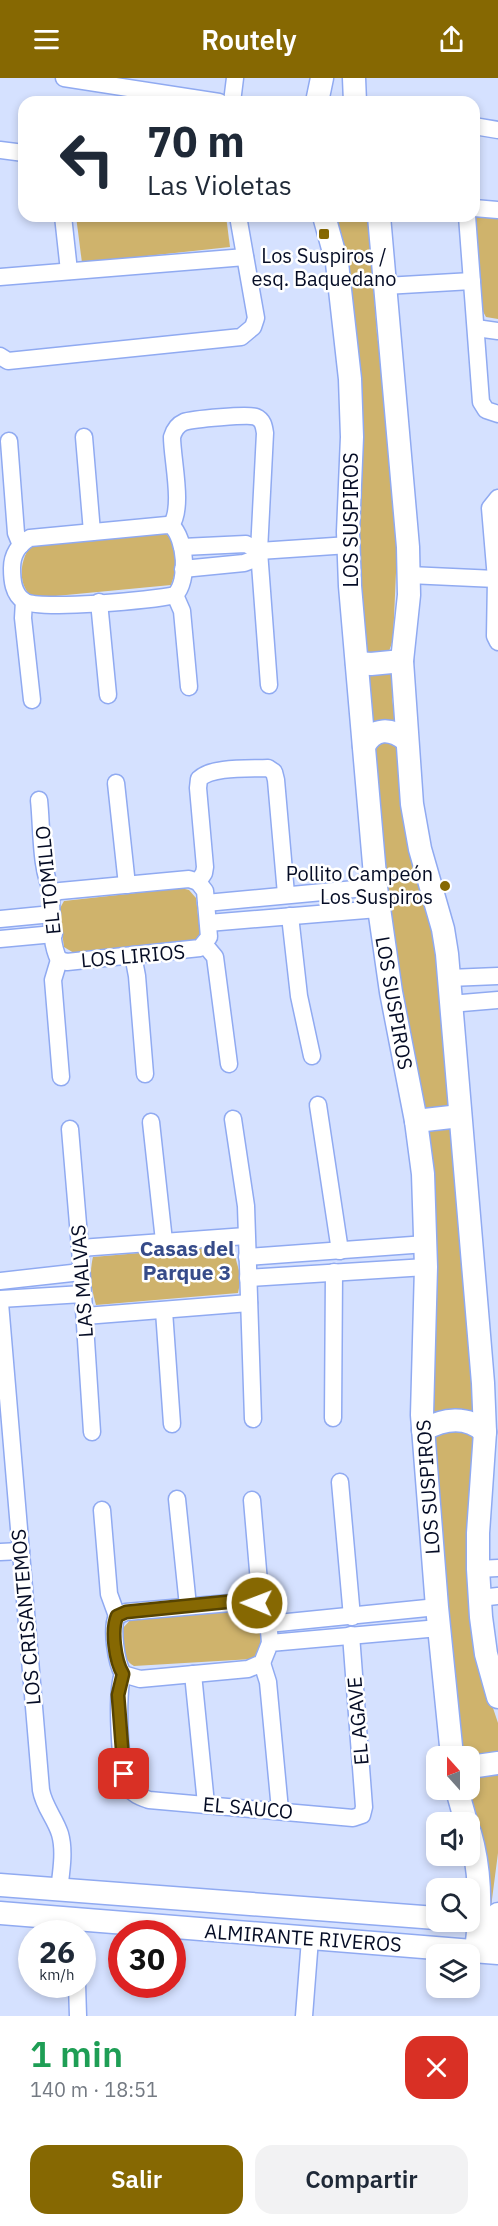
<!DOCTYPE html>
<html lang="es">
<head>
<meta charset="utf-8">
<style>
	:root { --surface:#fff; --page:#f2f2f3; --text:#1f2937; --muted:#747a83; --accent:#866802 }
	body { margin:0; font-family:"IBM Plex Sans",sans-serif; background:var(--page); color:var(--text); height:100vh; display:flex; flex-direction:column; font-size:22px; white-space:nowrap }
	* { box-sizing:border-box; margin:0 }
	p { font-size:20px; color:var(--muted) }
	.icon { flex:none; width:33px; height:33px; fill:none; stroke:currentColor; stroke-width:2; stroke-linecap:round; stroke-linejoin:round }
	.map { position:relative; height:1938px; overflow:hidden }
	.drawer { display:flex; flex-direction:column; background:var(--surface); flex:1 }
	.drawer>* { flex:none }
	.guide { position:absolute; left:18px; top:18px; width:462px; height:126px; border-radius:18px; box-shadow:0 3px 9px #0003; background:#fff; color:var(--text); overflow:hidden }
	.needle { width:39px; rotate:339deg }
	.controls { position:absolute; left:426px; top:1668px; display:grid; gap:12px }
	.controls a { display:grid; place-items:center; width:54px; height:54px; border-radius:12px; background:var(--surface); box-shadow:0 3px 9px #0003; font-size:30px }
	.speed { position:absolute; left:18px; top:1842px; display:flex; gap:12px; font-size:30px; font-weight:700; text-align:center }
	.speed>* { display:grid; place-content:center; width:78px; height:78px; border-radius:50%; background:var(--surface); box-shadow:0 3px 9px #0003; line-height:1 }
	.speed small { font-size:15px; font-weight:400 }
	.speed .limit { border:9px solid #d22; background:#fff; color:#111 }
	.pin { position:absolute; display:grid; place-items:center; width:51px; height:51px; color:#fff; margin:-26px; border-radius:12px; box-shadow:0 3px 9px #0006 }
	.me { position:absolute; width:66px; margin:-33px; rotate:271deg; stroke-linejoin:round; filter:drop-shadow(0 0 4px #0008) }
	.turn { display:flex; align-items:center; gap:21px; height:126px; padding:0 30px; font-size:27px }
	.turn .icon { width:78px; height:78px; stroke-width:2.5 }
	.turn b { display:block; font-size:42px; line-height:51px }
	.round { display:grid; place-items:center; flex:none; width:63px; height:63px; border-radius:18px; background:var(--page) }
	.summary { display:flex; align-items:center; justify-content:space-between; height:102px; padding:0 30px }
	h1 { font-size:36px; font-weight:600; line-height:45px; color:#1e9e55 }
	.button { display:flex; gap:12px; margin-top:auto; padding:12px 30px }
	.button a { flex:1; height:69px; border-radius:18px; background:var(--accent); color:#fff; font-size:24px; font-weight:600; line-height:69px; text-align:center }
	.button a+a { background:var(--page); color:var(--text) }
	header { display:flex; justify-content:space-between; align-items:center; height:78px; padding:0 30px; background:var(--accent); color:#fff; font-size:27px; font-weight:600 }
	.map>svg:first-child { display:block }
</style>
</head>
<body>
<header><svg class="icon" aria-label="menu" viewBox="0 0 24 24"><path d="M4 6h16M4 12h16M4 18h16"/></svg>Routely<svg class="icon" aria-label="share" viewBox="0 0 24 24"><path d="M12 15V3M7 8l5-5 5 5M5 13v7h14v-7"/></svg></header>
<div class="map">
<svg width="498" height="1938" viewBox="0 0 498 1938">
	<rect width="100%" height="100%" fill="#d5e1ff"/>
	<g fill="#cfb36c">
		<polygon points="481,136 498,138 498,241 486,239 480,228 474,141"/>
		<polygon points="76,138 226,138 230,169 82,185"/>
		<polygon points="331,138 368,138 377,256 390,358 397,472 393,562 388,576 365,576"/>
		<path d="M164,454L174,463L176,492L171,507L45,519L31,518C17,506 20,479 32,467Z"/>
		<polygon points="371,590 393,590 392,620 396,649 373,648 366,604"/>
		<polygon points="378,656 396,660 438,870 449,1028 428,1033 422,1028 389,842 373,674"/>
		<polygon points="181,810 189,812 196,820 200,855 196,862 189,866 74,875 64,869 59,832 64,823"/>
		<polygon points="451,1044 476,1334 432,1339 425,1047"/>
		<path d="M232,1167L241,1200L238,1215L96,1227C91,1210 89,1196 93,1179Z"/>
		<polygon points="445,1350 475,1357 484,1603 498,1645 498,1678 462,1678 433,1364 437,1353"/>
		<path d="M247,1531C264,1538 265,1570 252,1581L134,1588C121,1581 124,1563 123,1550L132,1540Z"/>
		<polygon points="498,1692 498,1775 491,1829 486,1828 465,1712 470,1712 470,1695"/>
	</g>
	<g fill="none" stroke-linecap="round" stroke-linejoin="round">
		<g stroke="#90aaf1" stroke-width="19">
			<g id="street">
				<polyline points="64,0 219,24"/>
				<polyline points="232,24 235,0"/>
				<polyline points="474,48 498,52"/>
				<polyline points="0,72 24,75"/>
				<polyline points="474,130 498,132"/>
				<polyline points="63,138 69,193"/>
				<polyline points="467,138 481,324 486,332 498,336"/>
				<polyline points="0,199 245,179"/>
				<polyline points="385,208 472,203"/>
				<polyline points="476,250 498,253"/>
				<polyline points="0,278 8,283 241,259 253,249 256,240 238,138"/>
				<polyline points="84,359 92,454"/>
				<polyline points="9,363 16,455 21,467"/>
				<polyline points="498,420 490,430 496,501 495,558 498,564"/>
				<path d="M167,447H171C186,461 189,503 175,517C154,522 38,533 24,523C13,516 12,502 12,490C12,477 19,466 30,460Z"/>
				<path d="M171,447C184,430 172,381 172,359C174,352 177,347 184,344C192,341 249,336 256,339C263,342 264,348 265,355L259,473L269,607"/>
				<polyline points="182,469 246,466 259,473 349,467"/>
				<polyline points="183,491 244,485 252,482 259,473"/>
				<polyline points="409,497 496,501"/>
				<polyline points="175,517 182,533 189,609"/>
				<polyline points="24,523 23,540 32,622"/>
				<polyline points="99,524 108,617"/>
				<polyline points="116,705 127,807"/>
				<path d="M39,722C42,749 40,793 53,815L51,821C52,839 50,865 59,882"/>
				<path d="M198,804L204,795L205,789L198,710L199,701C212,688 250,691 268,690L274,694L276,702L286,816"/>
				<polyline points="53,815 60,813 189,801 198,804"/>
				<polyline points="206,825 376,809"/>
				<polyline points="290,838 299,918 312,978"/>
				<polyline points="0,841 52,836"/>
				<polyline points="208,845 378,831"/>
				<polyline points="0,861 54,856"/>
				<polyline points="205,867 215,879 229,986"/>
				<polyline points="133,877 137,898 145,996"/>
				<polyline points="59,882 67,884 200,870 209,859 205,813 198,804"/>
				<polyline points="59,882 53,902 61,999"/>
				<polyline points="449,900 498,898"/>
				<polyline points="450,926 498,922"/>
				<polyline points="318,1027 340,1173"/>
				<polyline points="233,1041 246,1128 253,1341"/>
				<polyline points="151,1044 164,1163"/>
				<polyline points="70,1051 80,1170 92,1354"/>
				<polyline points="80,1170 246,1158"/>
				<polyline points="247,1179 426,1166"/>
				<polyline points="248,1200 426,1189"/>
				<polyline points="0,1203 81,1194"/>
				<polyline points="0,1221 83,1216"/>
				<path d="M0,1225L41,1712C44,1729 55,1740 60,1756C65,1773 61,1795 59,1812"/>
				<polyline points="164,1233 172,1346"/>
				<polyline points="85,1238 249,1225"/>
				<polyline points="333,1340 334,1194"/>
				<polyline points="340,1404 352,1539"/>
				<polyline points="177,1421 188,1528"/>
				<polyline points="252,1422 259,1504 257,1525"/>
				<polyline points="102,1432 109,1516 117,1538"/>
				<polyline points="0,1474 21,1473"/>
				<polyline points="478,1491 498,1490"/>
				<polyline points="480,1520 498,1518"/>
				<path d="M117,1538C111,1550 116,1584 123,1596C116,1613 119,1695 129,1710C134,1717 141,1719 149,1722L353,1740L362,1737L364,1729L351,1557"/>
				<path d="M117,1538L126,1534L253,1523C268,1531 269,1550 270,1565"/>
				<polyline points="268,1546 437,1529"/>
				<polyline points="262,1585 268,1604 280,1732"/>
				<polyline points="123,1596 140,1601 248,1591 262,1585 270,1565 439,1550"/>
				<polyline points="193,1596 206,1726"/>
				<polyline points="77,1906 78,1938"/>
				<polyline points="304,1938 310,1861"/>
			</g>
		</g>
		<g stroke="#90aaf1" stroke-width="25">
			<g id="secondary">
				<polyline points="354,0 355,24"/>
				<polyline points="317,24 322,0"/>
				<polyline points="324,138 337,185 350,301 352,359 348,454 350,508 376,809 391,914 416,1043 423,1096 426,1189 422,1337 437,1529 452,1678"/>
				<polyline points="379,138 408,469 409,517 402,583 412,726 420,771 443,851 447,876 483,1305 485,1354 478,1455 478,1491 481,1539 486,1576 498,1619"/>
				<polyline points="357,585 371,586 402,583"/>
				<path d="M364,668C374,649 391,650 406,662"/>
				<polyline points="416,1043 460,1038"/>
				<path d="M423,1352C443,1341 467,1337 485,1354"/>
				<polyline points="470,1689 498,1685"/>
				<polyline points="457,1712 466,1744"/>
				<path d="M470,1755C481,1793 481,1834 476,1873"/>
				<polyline points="0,1807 436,1840"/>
				<polyline points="0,1835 498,1875"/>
				<polyline points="493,1874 498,1836"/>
			</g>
		</g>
		<use href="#street" stroke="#fff" stroke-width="16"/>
		<use href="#secondary" stroke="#fff" stroke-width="22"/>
	</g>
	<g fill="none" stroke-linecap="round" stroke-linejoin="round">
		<g stroke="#574401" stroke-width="15">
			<path id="route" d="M124,1696L118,1617L123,1596C115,1583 111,1552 117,1538L126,1534L246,1522L257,1525"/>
		</g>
		<use href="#route" stroke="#866802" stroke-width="10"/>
	</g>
	<g fill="#866802" stroke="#fff" stroke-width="2">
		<rect x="318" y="150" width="12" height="12" rx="3"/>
		<circle cx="445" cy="808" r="6"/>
	</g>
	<g text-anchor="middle" stroke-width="5" stroke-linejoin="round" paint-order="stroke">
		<g font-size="20" fill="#050c25" stroke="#fff">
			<text x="324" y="185">Los Suspiros /<tspan x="324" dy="23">esq. Baquedano</tspan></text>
			<text x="433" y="803" text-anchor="end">Pollito Campeón<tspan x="433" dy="23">Los Suspiros</tspan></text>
		</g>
		<g font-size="20" fill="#050c25" stroke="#fff">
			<text transform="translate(351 442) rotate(-90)" y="7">LOS SUSPIROS</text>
			<text transform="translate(48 802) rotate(-96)" y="7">EL TOMILLO</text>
			<text transform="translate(133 878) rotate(-5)" y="7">LOS LIRIOS</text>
			<text transform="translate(394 925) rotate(80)" y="7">LOS SUSPIROS</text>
			<text transform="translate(82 1203) rotate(-94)" y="7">LAS MALVAS</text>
			<text transform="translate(428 1409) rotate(-94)" y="7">LOS SUSPIROS</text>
			<text transform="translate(26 1539) rotate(-95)" y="7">LOS CRISANTEMOS</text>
			<text transform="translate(358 1643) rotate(-95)" y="7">EL AGAVE</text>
			<text transform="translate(248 1730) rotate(5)" y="7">EL SAUCO</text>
			<text transform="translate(303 1860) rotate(4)" y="7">ALMIRANTE RIVEROS</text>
		</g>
		<g font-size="21" font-weight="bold" fill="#364b89" stroke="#fff">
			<text x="187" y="1178">Casas del<tspan x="187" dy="24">Parque 3</tspan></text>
		</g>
	</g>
</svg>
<div class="controls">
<a><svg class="needle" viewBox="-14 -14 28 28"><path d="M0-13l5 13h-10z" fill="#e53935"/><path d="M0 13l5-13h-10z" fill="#747a83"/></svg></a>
<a><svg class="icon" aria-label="sound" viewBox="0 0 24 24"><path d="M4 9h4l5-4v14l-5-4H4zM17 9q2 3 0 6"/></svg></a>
<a><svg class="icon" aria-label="search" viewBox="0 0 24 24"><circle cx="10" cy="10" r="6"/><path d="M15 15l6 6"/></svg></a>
<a><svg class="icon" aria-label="layers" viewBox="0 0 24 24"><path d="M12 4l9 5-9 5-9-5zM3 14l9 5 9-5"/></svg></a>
</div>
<div class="speed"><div>26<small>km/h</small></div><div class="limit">30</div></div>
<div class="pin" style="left:124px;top:1696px;background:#d93025"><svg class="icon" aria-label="arrive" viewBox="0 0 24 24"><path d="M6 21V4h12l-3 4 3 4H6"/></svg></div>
<svg class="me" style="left:257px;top:1525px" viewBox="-20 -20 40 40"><circle r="17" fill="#866802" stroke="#fff" stroke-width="3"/><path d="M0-11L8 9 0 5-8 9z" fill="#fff"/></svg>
<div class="guide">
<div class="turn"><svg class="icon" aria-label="left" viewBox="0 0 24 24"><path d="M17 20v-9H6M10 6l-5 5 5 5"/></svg><div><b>70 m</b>Las Violetas</div></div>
</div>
</div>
<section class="drawer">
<div class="summary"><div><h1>1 min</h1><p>140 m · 18:51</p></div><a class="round" style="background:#d93025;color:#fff"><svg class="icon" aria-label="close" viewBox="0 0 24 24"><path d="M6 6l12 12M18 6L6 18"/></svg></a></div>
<div class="button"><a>Salir</a><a>Compartir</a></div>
</section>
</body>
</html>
